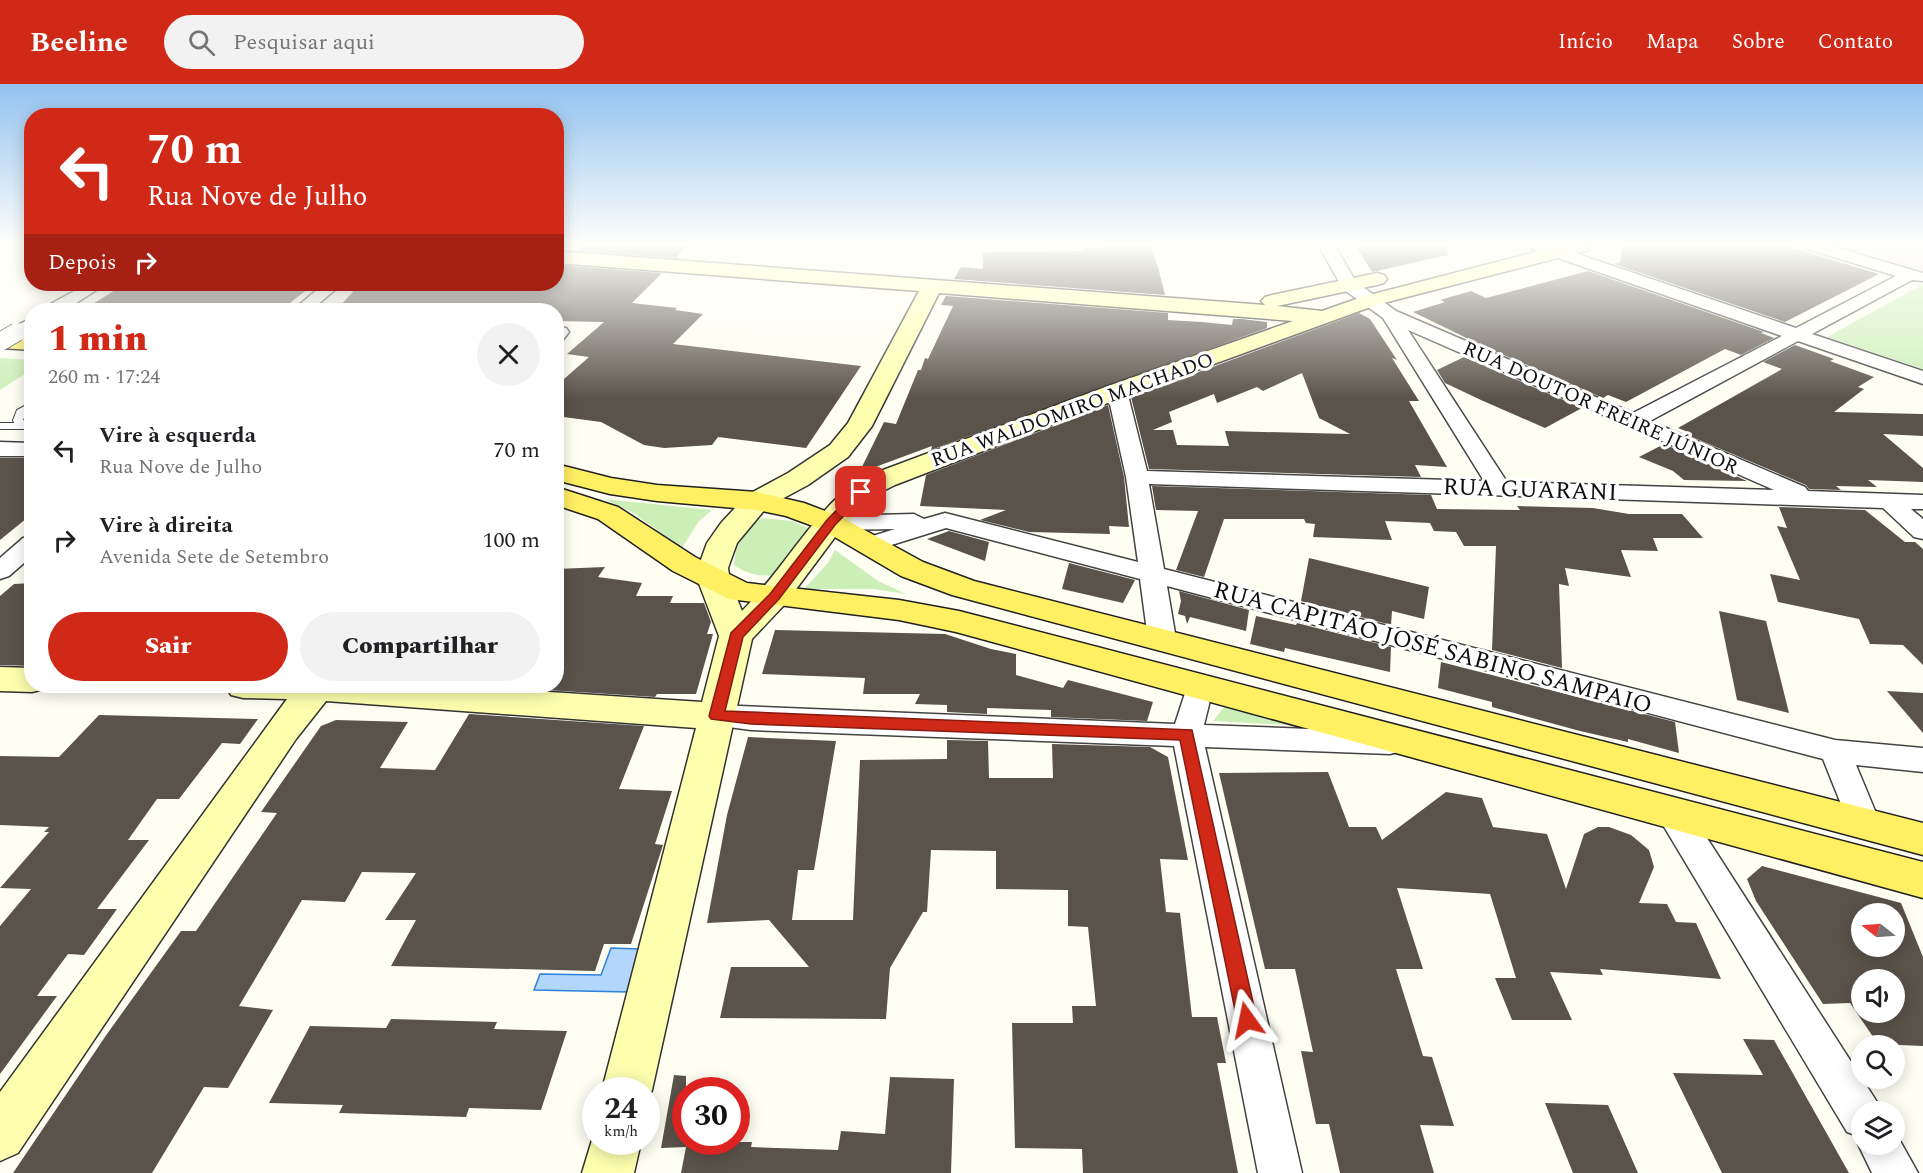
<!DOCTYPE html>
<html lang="pt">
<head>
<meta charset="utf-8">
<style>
	:root { --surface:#fff; --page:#f2f2f2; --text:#202124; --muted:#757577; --accent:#d02918 }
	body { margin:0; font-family:Spectral,serif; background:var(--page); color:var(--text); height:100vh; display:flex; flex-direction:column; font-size:22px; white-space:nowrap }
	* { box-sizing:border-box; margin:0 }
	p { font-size:20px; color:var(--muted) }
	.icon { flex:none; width:33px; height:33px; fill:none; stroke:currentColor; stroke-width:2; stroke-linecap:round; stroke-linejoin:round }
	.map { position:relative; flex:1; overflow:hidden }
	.details { position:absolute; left:24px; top:219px; width:540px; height:390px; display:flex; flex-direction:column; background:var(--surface); border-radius:24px; box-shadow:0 3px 15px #0003 }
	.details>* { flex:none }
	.hud { position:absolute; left:24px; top:24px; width:540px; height:183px; border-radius:24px; box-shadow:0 3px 15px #0003; background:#d02918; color:#fff; overflow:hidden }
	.needle { width:39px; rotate:287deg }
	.controls { position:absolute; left:1851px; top:819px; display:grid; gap:12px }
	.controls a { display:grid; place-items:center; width:54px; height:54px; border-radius:50%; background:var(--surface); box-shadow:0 3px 15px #0003; font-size:30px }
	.speed { position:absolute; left:582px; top:993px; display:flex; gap:12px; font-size:30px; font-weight:700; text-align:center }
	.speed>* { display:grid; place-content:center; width:78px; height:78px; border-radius:50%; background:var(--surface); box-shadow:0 3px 15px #0003; line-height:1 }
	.speed small { font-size:15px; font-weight:400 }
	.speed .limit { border:9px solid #d22; background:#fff; color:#111 }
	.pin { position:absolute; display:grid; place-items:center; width:51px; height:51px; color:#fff; margin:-26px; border-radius:12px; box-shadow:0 3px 9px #0006 }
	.me { position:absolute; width:66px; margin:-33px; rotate:348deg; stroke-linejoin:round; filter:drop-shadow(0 0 4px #0008) }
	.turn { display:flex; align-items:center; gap:21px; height:126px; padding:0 24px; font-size:27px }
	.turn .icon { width:78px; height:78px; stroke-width:2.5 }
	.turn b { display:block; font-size:42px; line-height:51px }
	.then { display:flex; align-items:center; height:57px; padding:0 24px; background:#0003; gap:12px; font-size:22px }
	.round { display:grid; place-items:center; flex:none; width:63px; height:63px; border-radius:32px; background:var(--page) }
	.overview { display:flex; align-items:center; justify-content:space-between; height:102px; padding:0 24px }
	h1 { font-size:36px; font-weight:800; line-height:45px; color:var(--accent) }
	.button { display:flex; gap:12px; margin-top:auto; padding:12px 24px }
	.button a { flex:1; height:69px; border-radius:36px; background:var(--accent); color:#fff; font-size:24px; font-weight:800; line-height:69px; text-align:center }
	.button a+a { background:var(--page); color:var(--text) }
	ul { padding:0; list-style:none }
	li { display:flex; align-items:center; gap:18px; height:90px; padding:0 24px }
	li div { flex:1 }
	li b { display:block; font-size:22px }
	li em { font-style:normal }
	header { display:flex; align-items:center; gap:36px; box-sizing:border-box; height:84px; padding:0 30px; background:var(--accent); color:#fff }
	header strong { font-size:28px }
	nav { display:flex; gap:33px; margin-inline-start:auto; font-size:21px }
	.search { width:420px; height:54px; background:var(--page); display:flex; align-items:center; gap:15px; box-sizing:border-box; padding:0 21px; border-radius:33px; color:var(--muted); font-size:22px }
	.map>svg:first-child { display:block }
</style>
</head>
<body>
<header>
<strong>Beeline</strong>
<div class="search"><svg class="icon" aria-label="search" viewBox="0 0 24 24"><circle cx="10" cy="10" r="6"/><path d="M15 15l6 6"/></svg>Pesquisar aqui</div>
<nav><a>Início</a><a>Mapa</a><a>Sobre</a><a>Contato</a></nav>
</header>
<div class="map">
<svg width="1923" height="1089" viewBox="0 0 1923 1089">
	<rect width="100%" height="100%" fill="#fffef3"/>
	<polygon fill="#efe4ef" points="1830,162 1923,162 1923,190"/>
	<g fill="#ccefb7">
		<polygon points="1923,200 1923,285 1827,253"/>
		<polygon points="0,274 31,276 31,286 0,306"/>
		<polygon points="605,415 712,426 699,437 682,464 635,430"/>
		<path d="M762,434L792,437L810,445L775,491C759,493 747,490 734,481C735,461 744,444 762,434Z"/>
		<polygon points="835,466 878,497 906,510 873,505 804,505 828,479"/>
		<polygon points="1225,622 1286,641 1213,637"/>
	</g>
	<polygon fill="#b2d6fc" stroke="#3180db" stroke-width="1.5" points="611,864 640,865 628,908 534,906 540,890 601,891"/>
	<g fill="#5a534b" fill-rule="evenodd">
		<polygon points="580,162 686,162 676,174 580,167"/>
		<polygon points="1150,162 1158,183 1165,211 954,195 961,183 983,185 983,168 1084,167 1083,164"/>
		<polygon points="1356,162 1447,162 1448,171 1372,188"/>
		<polygon points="1623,162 1786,162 1879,190 1785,238 1614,180 1620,178"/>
		<polygon points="556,181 662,189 632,219 677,224 675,226 703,230 673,260 861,282 806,364 718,353 712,361 664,364 644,361 601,338 556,332 556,302 589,273 567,270 604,238 556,237 556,226 374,226 338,224 360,200 556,200"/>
		<polygon points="1588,187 1764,248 1761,249 1774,254 1741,271 1725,265 1626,318 1608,311 1603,314 1483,262 1413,228 1445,218 1440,216 1471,207 1486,214"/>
		<polygon points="125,200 196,202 196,200 314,200 281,226 83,226"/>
		<polygon points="946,212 1168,229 1168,236 1202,238 1232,241 1233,235 1242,235 1267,238 1267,244 931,366 932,362 859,389 884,338 896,340 918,286 921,286 925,274 928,275 953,222 941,221"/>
		<path d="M1359,229L1370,235L1397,276L1392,274L1419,317H1409L1447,383L1415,381L1421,393L1149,385L1131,313ZM1302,289L1319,334L1350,350L1225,347L1229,362L1177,361L1173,346H1153L1172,338L1169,328L1214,310L1217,319L1257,303L1263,307Z"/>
		<polygon points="1795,261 1834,275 1830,277 1874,293 1858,303 1864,305 1834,328 1923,330 1923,352 1883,350 1923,384 1923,398 1868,396 1877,403 1836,402 1841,406 1809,405 1806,401 1685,350 1688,348 1678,344 1782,285 1763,278"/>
		<polygon points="1464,273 1582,324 1545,344 1481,316 1445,299 1437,286"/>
		<polygon points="1108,321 1124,393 1129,443 1109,442 1110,450 1029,448 980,436 1006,426 920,422 926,391"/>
		<polygon points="1664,360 1747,397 1684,396 1673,387 1639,373"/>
		<polygon points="0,374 32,374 32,430 0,456"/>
		<polygon points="1152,402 1431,411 1437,425 1520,426 1517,422 1593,424 1629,430 1682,430 1703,454 1653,454 1658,467 1621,466 1631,493 1565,484 1569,502 1559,500 1562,584 1492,566 1496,462 1464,462 1456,448 1434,447 1430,439 1385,437 1392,456 1313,453 1315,440 1306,439 1304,435 1224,435 1204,493 1176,486 1198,427 1156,426"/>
		<polygon points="1779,423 1865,426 1905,458 1915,458 1923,465 1923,581 1903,561 1870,560 1859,535 1778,518 1770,490 1800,496 1777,442 1787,444"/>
		<polygon points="949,447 989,458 985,477 927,455"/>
		<polygon points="1309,474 1429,503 1424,535 1392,527 1391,541 1301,517"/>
		<polygon points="1069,479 1135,496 1123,519 1062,505"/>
		<polygon points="605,483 598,493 642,499 636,512 673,512 670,519 704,519 711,538 707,550 713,550 696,610 657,610 655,613 487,602 556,602 556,485"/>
		<polygon points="32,499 32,582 0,581 0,512 14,500"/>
		<polygon points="1179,507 1249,526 1246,547 1190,533 1187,540 1185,532 1178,530 1181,517"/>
		<polygon points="1719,527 1766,537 1789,629 1737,616"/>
		<polygon points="1256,532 1296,541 1297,539 1391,563 1390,588 1285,564 1284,568 1250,560"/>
		<polygon points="775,546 945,550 991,565 1016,570 1016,591 1063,604 1068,596 1153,618 1147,637 1051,633 1051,626 987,624 987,630 947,628 947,621 915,620 920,610 863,610 865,594 762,590"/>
		<polygon points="1441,578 1675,638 1679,669 1628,655 1628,658 1580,647 1492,623 1492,618 1438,604"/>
		<polygon points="1887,607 1923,609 1923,649"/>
		<polygon points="469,630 644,642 619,705 672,707 655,760 663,761 631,860 604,860 595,887 391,882 416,836 385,836 416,789 362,788 345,818 302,816 239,922 273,926 228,1004 204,1003 152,1089 13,1089 107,950 181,847 196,847 277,729 261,728 321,642 336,636 408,638 380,684 435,686"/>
		<polygon points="99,631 258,635 240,660 222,659 179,715 157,715 128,756 149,756 97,825 117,825 84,871 68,870 37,912 57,912 0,990 0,842 31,805 0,804 49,748 44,748 49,743 0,741 0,672 59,673"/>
		<polygon points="748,653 836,657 814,786 798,786 792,836 853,836 860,676 947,675 947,656 988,657 989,694 1053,694 1052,660 1150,663 1168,673 1188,776 1160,775 1166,828 1180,829 1192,933 1217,933 1226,979 1217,979 1238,1089 1083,1089 1082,1065 1015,1064 1012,939 1073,939 1072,922 1096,922 1088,843 1068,842 1068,806 996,805 996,767 931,766 927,828 923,828 890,884 886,935 720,934 731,883 809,883 769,836 707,839 727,731"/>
		<polygon points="1328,688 1349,743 1376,743 1382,756 1446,708 1482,714 1493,743 1547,750 1566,805 1584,750 1598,743 1609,743 1631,751 1649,766 1654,783 1639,819 1667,820 1676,838 1696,839 1721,895 1600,885 1603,891 1550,888 1572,936 1512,936 1495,894 1516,894 1490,810 1397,804 1423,885 1396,885 1423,972 1432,973 1454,1042 1420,1041 1434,1089 1340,1089 1329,1040 1316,1040 1301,967 1313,968 1295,885 1265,885 1219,689"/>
		<path d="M1762,782L1901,819L1923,873V962L1878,960L1850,919L1823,920L1756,817L1747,795ZM1862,830H1894V862H1862ZM1862,896H1894V928H1862Z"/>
		<polygon points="391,935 497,938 494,945 567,947 541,1026 469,1024 466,1033 339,1029 343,1021 269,1019 310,942 386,944"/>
		<polygon points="1743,955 1774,956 1849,1089 1722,1089 1673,989 1763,991"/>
		<polygon points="674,991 686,992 686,1063 661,1064"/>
		<polygon points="890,993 954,995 951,1089 681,1089 687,1058 752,1058 751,1063 838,1066 841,1047 885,1050"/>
		<polygon points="1545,1019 1608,1021 1638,1089 1573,1089"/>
	</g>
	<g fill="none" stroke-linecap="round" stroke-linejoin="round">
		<g stroke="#434343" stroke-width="2">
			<polygon id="lane" points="32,318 32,326 26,330 23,336 32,339 32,345 0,345 0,339 14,339 13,336 17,326"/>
		</g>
		<g stroke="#434343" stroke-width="3">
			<g id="street">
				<path d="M1319,162H1335L1356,198L1396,227L1633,329L1782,252L1532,165L1530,162H1554L1796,244L1896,192L1807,165L1805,162H1831L1923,189V197L1912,196L1812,250L1923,287V300L1798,257L1650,337L1805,403L1808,407L1923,411V425H1911L1923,435V455L1914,453L1883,424L1149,400L1164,485L1835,656L1923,664V688L1856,681L1881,741L1877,750L1865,754L1853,750L1823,675L1167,502L1176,555L1172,561L1162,564L1152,561L1148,555L1140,495L946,444L869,468L860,466L857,461L860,456L895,445L831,446L823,444L819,439L823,434L831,432L914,430L924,435L945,429L1138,478L1126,393L1107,307L1110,303H1124L1127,307L1147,387L1484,397L1383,234L1343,205ZM1408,246L1774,406L1507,398Z"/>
				<polygon points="87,200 106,200 65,226 44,226 47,222"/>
				<polygon points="324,200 342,200 311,226 293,226"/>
				<polygon points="32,234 32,247 17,253 11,252 8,248 11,244"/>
				<polygon points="556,243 566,244 569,248 562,257 556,258"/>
				<polygon points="0,358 32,359 32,372 0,372"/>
				<polygon points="32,452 32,472 9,492 0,495 0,474 23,454"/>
				<polygon points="1199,594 1209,597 1213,604 1204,641 1390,648 1401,651 1405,659 1401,667 1390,670 1205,663 1302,1089 1258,1089 1174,662 751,646 706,640 701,632 706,624 716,621 1175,640 1189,597"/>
				<polygon points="1675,719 1687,723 1877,1018 1880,1028 1862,1028 1862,1060 1894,1060 1894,1046 1918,1089 1872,1089 1858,1060 1861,1053 1847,1048 1663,741 1659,732 1663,723"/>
			</g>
		</g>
		<g stroke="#323232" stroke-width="3">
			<g id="secondary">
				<path d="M1558,162H1591L1589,166L1376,221L1126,312L895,401L871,413L841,445L785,520L752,555L652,1006L646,1019V1006H602L696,644L326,617L296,655L18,1069L0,1077V1008L287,615L243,614L231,611L226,602H460L702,618L719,552L698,497V484L707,459L721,439L747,411L788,389L830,361L848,339L919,207L556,179V167L1265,221L1261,217L1265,213L1272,211L1377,189L1384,191L1387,195L1384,199L1377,201L1277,222L1322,227L1362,213ZM939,209L1293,237L1108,302L875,389C867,393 857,396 850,402C810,435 780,489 742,527L730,497L728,484L737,459L767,423L808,401L848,373L872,342Z"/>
				<polygon points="0,583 32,584 32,602 46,602 44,605 32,608 0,607"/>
				<polygon points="596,1043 596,1058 641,1058 634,1089 582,1089"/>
			</g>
		</g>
		<g stroke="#212121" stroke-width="3">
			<g id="primary">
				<polygon points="0,250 32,252 32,266 0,264"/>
				<polygon points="556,380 611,394 657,401 757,408 804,419 841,433 923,478 974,497 1923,739 1923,771 952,511 901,492 821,445 786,432 757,426 657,417 610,410 556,396"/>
				<polygon points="556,403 618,423 695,473 747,499 899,516 959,527 1923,778 1923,814 956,548 899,536 729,515 673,487 598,435 556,421"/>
			</g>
		</g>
		<use href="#lane" fill="#fff" fill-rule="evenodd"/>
		<use href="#street" fill="#fff" fill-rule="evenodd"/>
		<use href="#secondary" fill="#fdffae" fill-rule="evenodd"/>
		<use href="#primary" fill="#ffef63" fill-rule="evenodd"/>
		<g stroke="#434343" stroke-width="20" stroke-linecap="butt">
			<polyline id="street-bridge" points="0,258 17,248"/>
		</g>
		<use href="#street-bridge" stroke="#fff" stroke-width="18"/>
	</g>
	<linearGradient id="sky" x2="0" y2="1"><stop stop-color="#92c2f0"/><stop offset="0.51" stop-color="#fffffa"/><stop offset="1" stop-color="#fffffa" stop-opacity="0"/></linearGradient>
	<rect width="1923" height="315" fill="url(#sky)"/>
	<polygon fill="#d02918" stroke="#871b10" stroke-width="1.5" points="861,404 867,408 865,410 835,441 779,515 743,553 725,627 1192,646 1257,936 1254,943 1247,946 1240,943 1237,936 1180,656 751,640 711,635 709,632 731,549 770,510 827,436 857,405"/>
	<g text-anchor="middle" stroke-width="6" stroke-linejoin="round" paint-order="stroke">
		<g font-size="20" fill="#101010" stroke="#fff">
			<text transform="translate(1601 323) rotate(24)" y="7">RUA DOUTOR FREIRE JÚNIOR</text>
			<text transform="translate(1072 325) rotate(-20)" y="7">RUA WALDOMIRO MACHADO</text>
		</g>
		<g font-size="24" fill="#101010" stroke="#fff">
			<text transform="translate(1530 405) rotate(2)" y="8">RUA GUARANI</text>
			<text transform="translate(1433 563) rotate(15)" y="8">RUA CAPITÃO JOSÉ SABINO SAMPAIO</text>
		</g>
	</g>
</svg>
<div class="controls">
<a><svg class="needle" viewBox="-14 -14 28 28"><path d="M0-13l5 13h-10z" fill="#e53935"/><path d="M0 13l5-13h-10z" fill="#757577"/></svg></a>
<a><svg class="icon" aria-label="sound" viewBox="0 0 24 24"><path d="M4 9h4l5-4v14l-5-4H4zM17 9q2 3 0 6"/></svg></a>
<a><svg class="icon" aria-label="search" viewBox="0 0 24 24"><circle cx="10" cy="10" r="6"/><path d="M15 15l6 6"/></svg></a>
<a><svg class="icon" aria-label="layers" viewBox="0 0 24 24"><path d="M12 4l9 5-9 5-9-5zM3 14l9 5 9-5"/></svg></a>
</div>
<div class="speed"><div>24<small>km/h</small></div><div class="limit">30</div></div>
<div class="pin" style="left:861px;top:408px;background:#d93025"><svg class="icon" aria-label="arrive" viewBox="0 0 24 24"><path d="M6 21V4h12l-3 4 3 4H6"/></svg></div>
<svg class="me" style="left:1247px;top:936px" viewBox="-20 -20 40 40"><path d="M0-17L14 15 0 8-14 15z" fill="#d02918" stroke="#fff" stroke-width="4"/></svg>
<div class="hud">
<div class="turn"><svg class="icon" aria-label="left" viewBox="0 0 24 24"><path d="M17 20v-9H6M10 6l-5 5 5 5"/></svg><div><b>70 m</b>Rua Nove de Julho</div></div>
<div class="then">Depois<svg class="icon" aria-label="right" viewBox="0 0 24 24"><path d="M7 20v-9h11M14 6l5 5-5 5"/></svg></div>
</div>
<section class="details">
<div class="overview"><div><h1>1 min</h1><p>260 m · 17:24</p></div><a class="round"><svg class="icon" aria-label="close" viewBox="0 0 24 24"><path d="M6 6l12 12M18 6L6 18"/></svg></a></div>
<ul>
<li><svg class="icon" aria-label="left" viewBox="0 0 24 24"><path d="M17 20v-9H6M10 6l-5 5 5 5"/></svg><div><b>Vire à esquerda</b><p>Rua Nove de Julho</p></div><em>70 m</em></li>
<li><svg class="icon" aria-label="right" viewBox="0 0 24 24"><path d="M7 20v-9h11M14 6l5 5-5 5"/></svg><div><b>Vire à direita</b><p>Avenida Sete de Setembro</p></div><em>100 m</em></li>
</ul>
<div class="button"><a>Sair</a><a>Compartilhar</a></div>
</section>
</div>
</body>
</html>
